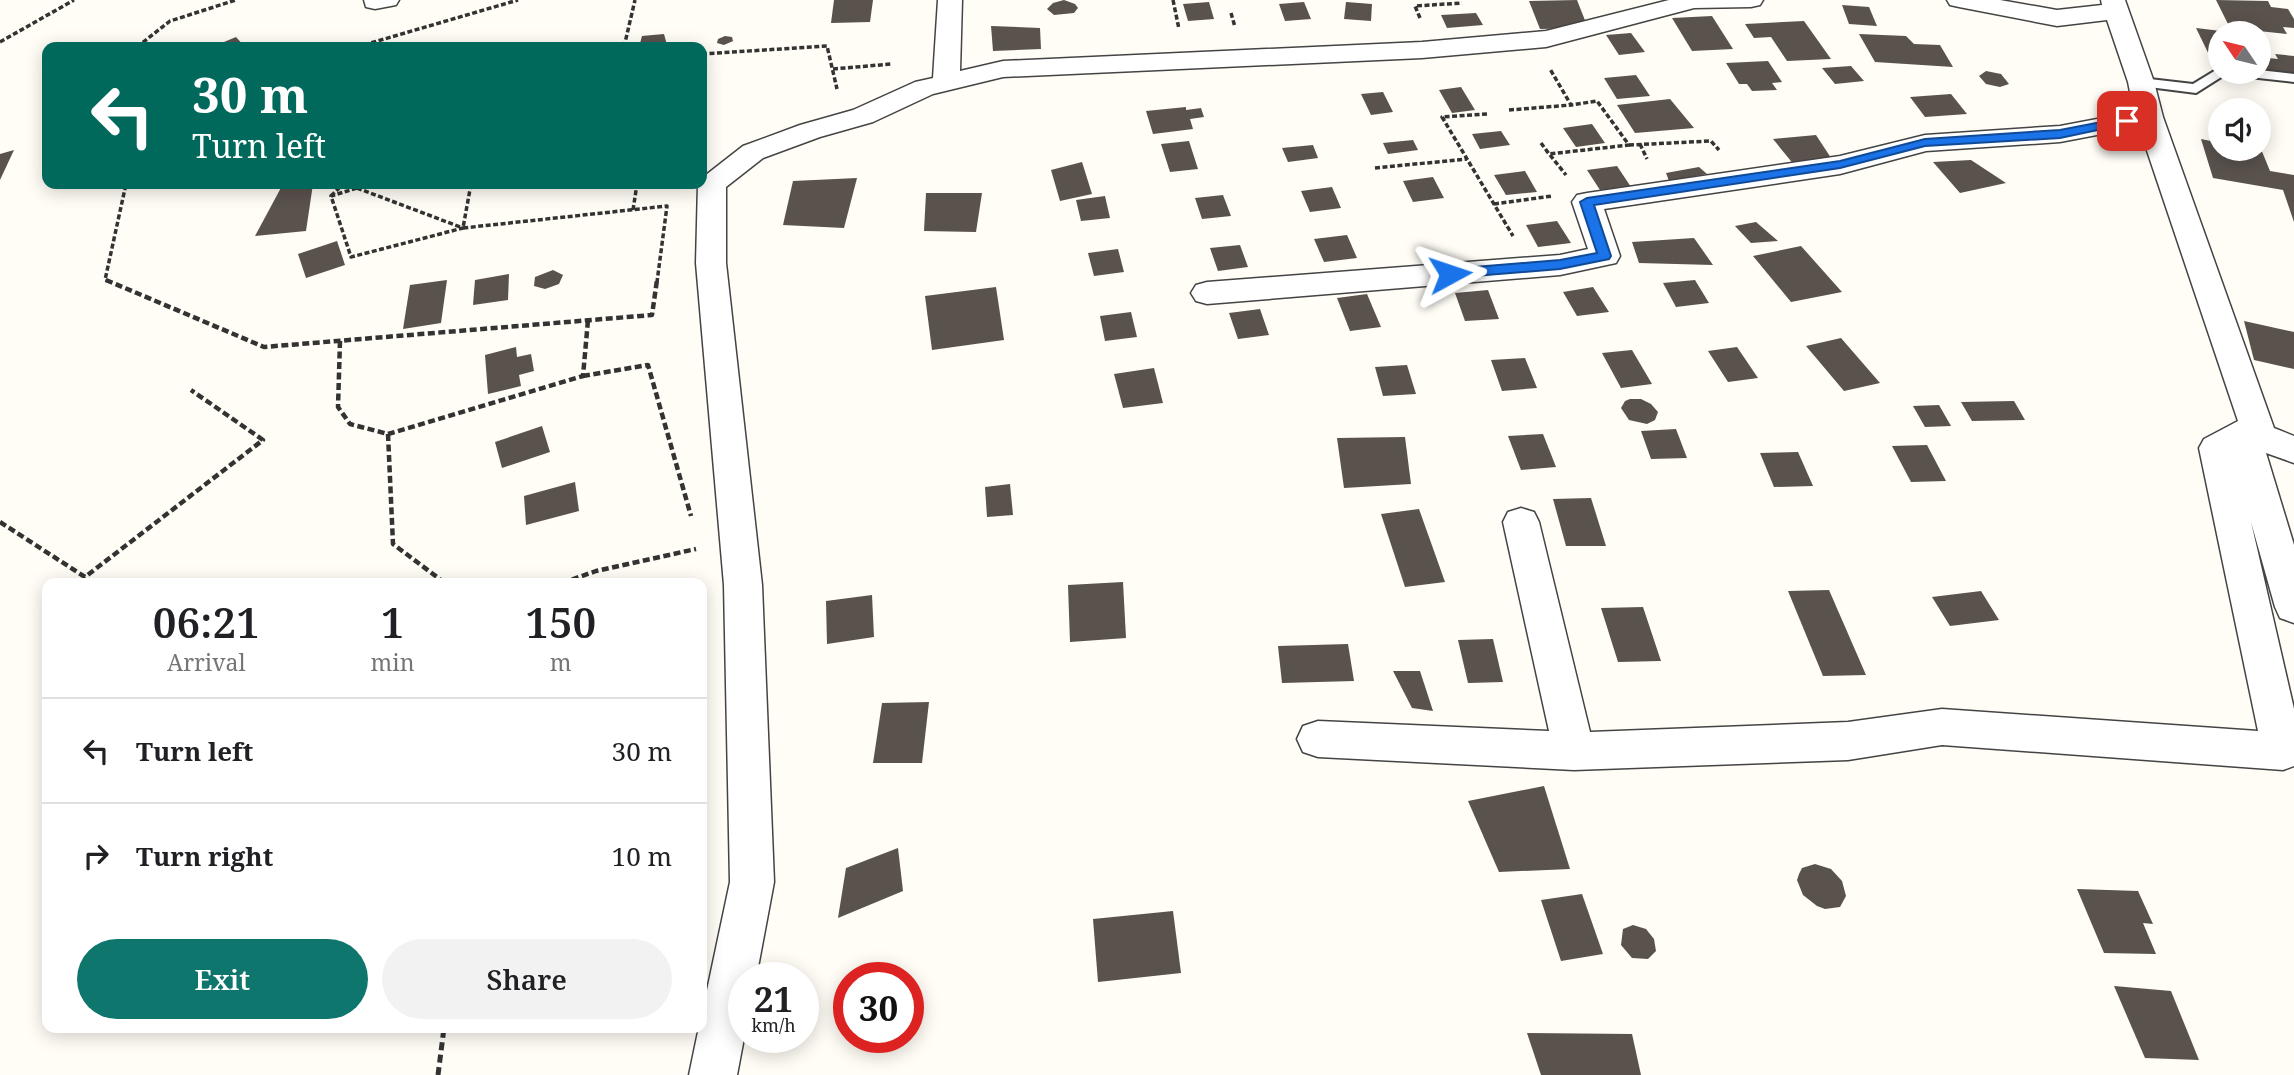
<!DOCTYPE html>
<html lang="en">
<head>
<meta charset="utf-8">
<style>
	:root { --surface:#fff; --page:#f2f2f2; --text:#202124; --muted:#757577; --line:#e0e0e0; --accent:#0f766e }
	body { margin:0; font-family:"Noto Serif",serif; background:var(--page); color:var(--text); height:100vh; display:flex; flex-direction:column; font-size:26px; white-space:nowrap }
	* { box-sizing:border-box; margin:0 }
	p { font-size:23px; color:var(--muted) }
	.icon { flex:none; width:38px; height:38px; fill:none; stroke:currentColor; stroke-width:2; stroke-linecap:round; stroke-linejoin:round }
	.map { position:relative; flex:1; overflow:hidden }
	.sheet { position:absolute; left:42px; top:578px; width:665px; height:455px; display:flex; flex-direction:column; background:var(--surface); border-radius:14px; box-shadow:0 4px 18px #0003 }
	.sheet>* { flex:none }
	.banner { position:absolute; left:42px; top:42px; width:665px; height:147px; border-radius:14px; box-shadow:0 4px 18px #0003; background:#00695c; color:#fff; overflow:hidden }
	.needle { width:46px; rotate:305deg }
	.tools { position:absolute; left:2208px; top:21px; display:grid; gap:14px }
	.tools a { display:grid; place-items:center; width:63px; height:63px; border-radius:50%; background:var(--surface); box-shadow:0 4px 18px #0003; font-size:35px }
	.speed { position:absolute; left:728px; top:962px; display:flex; gap:14px; font-size:35px; font-weight:700; text-align:center }
	.speed>* { display:grid; place-content:center; width:91px; height:91px; border-radius:50%; background:var(--surface); box-shadow:0 4px 18px #0003; line-height:1 }
	.speed small { font-size:18px; font-weight:400 }
	.speed .limit { border:10px solid #d22; background:#fff; color:#111 }
	.pin { position:absolute; display:grid; place-items:center; width:60px; height:60px; color:#fff; margin:-30px; border-radius:14px; box-shadow:0 4px 10px #0006 }
	.me { position:absolute; width:77px; margin:-38px; rotate:85deg; stroke-linejoin:round; filter:drop-shadow(0 0 5px #0008) }
	.turn { display:flex; align-items:center; gap:24px; height:147px; padding:0 35px; font-size:32px }
	.turn .icon { width:91px; height:91px; stroke-width:2.5 }
	.turn b { display:block; font-size:49px; line-height:60px }
	.eta { display:flex; justify-content:space-evenly; align-items:center; height:119px; text-align:center }
	.eta b { font-size:42px; font-weight:600; line-height:49px }
	.button { display:flex; gap:14px; margin-top:auto; padding:14px 35px }
	.button a { flex:1; height:80px; border-radius:42px; background:var(--accent); color:#fff; font-size:28px; font-weight:600; line-height:80px; text-align:center }
	.button a+a { background:var(--page); color:var(--text) }
	ul { padding:0; list-style:none }
	li { display:flex; align-items:center; gap:21px; height:105px; padding:0 35px; border-top:2px solid var(--line) }
	li div { flex:1 }
	li b { display:block; font-size:26px }
	li em { font-style:normal }
	.map>svg:first-child { display:block }
</style>
</head>
<body>
<div class="map">
<svg width="2294" height="1075" viewBox="0 0 2294 1075">
	<rect width="100%" height="100%" fill="#fffdf5"/>
	<g fill="#5a524d">
		<polygon points="834,0 873,0 870,22 831,23"/>
		<polygon points="1064,0 1075,4 1078,8 1074,13 1054,15 1047,9 1053,3"/>
		<polygon points="1577,0 1588,28 1540,29 1529,1"/>
		<polygon points="2216,0 2268,1 2271,7 2288,9 2294,19 2294,28 2283,27 2287,34 2230,28"/>
		<polygon points="1209,2 1214,19 1188,21 1183,4"/>
		<polygon points="1304,2 1311,19 1285,21 1279,4"/>
		<polygon points="1346,2 1372,4 1371,21 1344,19"/>
		<polygon points="1842,5 1869,7 1877,26 1849,24"/>
		<polygon points="1476,13 1483,25 1447,28 1441,15"/>
		<polygon points="1712,16 1733,49 1692,51 1672,18"/>
		<polygon points="1804,21 1831,59 1787,61 1771,37 1754,38 1745,24"/>
		<polygon points="991,26 1040,28 1041,49 993,51"/>
		<polygon points="2196,28 2221,31 2221,67 2215,67"/>
		<polygon points="1631,33 1645,52 1619,55 1606,35"/>
		<polygon points="664,34 667,45 639,47 642,36"/>
		<polygon points="1859,34 1906,36 1914,44 1940,45 1953,67 1875,62"/>
		<polygon points="725,36 732,37 733,41 724,45 717,43 718,39"/>
		<polygon points="236,37 245,47 212,47"/>
		<polygon points="2275,54 2294,56 2294,75 2259,71 2259,57 2278,59"/>
		<polygon points="1768,61 1782,82 1772,83 1777,90 1752,91 1747,84 1739,84 1726,63"/>
		<polygon points="1851,66 1864,81 1835,84 1822,68"/>
		<polygon points="1986,71 2001,74 2009,84 2000,87 1986,84 1979,76"/>
		<polygon points="1636,75 1650,96 1617,99 1604,78"/>
		<polygon points="1461,87 1475,110 1452,113 1439,90"/>
		<polygon points="1383,92 1393,112 1371,115 1361,94"/>
		<polygon points="1951,94 1967,114 1925,117 1910,97"/>
		<polygon points="1670,99 1694,128 1635,133 1617,105"/>
		<polygon points="1186,107 1186,110 1201,108 1204,117 1190,119 1193,129 1153,134 1146,111"/>
		<polygon points="1592,124 1605,143 1576,147 1563,128"/>
		<polygon points="1501,131 1510,145 1480,149 1472,134"/>
		<polygon points="1816,135 1835,164 1795,166 1773,139"/>
		<polygon points="2201,139 2221,143 2221,149 2261,149 2270,171 2294,175 2294,222 2283,190 2213,178"/>
		<polygon points="1413,140 1418,150 1388,154 1383,143"/>
		<polygon points="1189,141 1198,169 1170,172 1161,144"/>
		<polygon points="1313,145 1318,158 1288,162 1282,148"/>
		<polygon points="14,150 0,180 0,154"/>
		<polygon points="1971,160 2006,183 1960,193 1933,162"/>
		<polygon points="1082,162 1092,194 1060,201 1051,170"/>
		<polygon points="1617,166 1631,187 1600,190 1587,170"/>
		<polygon points="1699,167 1707,174 1669,181 1666,173"/>
		<polygon points="1525,171 1537,192 1506,195 1494,175"/>
		<polygon points="1433,177 1444,198 1413,202 1403,181"/>
		<polygon points="857,178 844,228 783,225 793,181"/>
		<polygon points="283,184 313,184 306,231 255,236"/>
		<polygon points="1332,187 1341,208 1310,212 1301,191"/>
		<polygon points="926,193 982,193 976,232 924,231"/>
		<polygon points="1223,195 1231,216 1202,219 1195,198"/>
		<polygon points="1105,196 1110,218 1081,221 1076,200"/>
		<polygon points="1557,221 1571,243 1538,247 1526,225"/>
		<polygon points="1756,222 1778,241 1751,243 1735,226"/>
		<polygon points="1347,235 1357,258 1324,262 1314,239"/>
		<polygon points="1694,238 1713,265 1639,263 1632,242"/>
		<polygon points="337,241 345,265 306,278 298,254"/>
		<polygon points="1240,245 1248,267 1218,271 1210,248"/>
		<polygon points="1801,246 1842,292 1791,302 1753,256"/>
		<polygon points="1118,249 1124,272 1094,276 1088,253"/>
		<polygon points="553,270 563,275 559,284 545,289 534,286 535,277"/>
		<polygon points="509,274 508,300 473,305 475,280"/>
		<polygon points="447,280 441,323 403,329 410,285"/>
		<polygon points="1695,280 1709,303 1676,307 1663,283"/>
		<polygon points="996,287 1004,340 932,350 925,296"/>
		<polygon points="1593,287 1609,312 1577,316 1563,292"/>
		<polygon points="1488,290 1499,319 1465,321 1455,293"/>
		<polygon points="1367,294 1381,327 1350,331 1337,298"/>
		<polygon points="1260,309 1269,335 1238,339 1229,313"/>
		<polygon points="1131,312 1137,337 1105,341 1100,316"/>
		<polygon points="2244,321 2294,332 2294,369 2254,360"/>
		<polygon points="1841,338 1880,383 1844,391 1806,346"/>
		<polygon points="516,347 517,357 531,354 534,371 519,375 521,386 488,394 485,355"/>
		<polygon points="1737,347 1758,378 1728,382 1708,351"/>
		<polygon points="1632,350 1652,384 1621,388 1602,353"/>
		<polygon points="1525,358 1537,388 1502,391 1491,360"/>
		<polygon points="1407,365 1416,394 1383,396 1375,367"/>
		<polygon points="1154,368 1163,403 1123,408 1114,374"/>
		<polygon points="1630,399 1641,399 1651,404 1658,412 1655,420 1647,424 1629,420 1621,408 1625,401"/>
		<polygon points="2014,401 2025,420 1972,421 1961,402"/>
		<polygon points="1939,405 1951,426 1925,427 1913,406"/>
		<polygon points="542,426 550,452 502,468 495,442"/>
		<polygon points="1676,429 1687,458 1651,459 1641,431"/>
		<polygon points="1543,434 1556,467 1521,470 1508,436"/>
		<polygon points="1405,437 1411,484 1344,488 1337,438"/>
		<polygon points="1927,445 1946,481 1911,482 1892,446"/>
		<polygon points="1798,452 1813,486 1774,487 1760,453"/>
		<polygon points="575,482 579,511 526,525 524,496"/>
		<polygon points="1010,484 1013,515 987,517 985,487"/>
		<polygon points="1591,498 1606,546 1566,546 1553,499"/>
		<polygon points="1419,509 1445,582 1405,587 1381,514"/>
		<polygon points="1123,582 1126,638 1070,642 1068,585"/>
		<polygon points="1829,590 1866,675 1823,676 1788,591"/>
		<polygon points="1981,591 1999,620 1950,626 1932,597"/>
		<polygon points="872,595 874,637 827,644 826,601"/>
		<polygon points="1643,607 1661,661 1618,662 1601,608"/>
		<polygon points="1493,639 1503,682 1468,683 1458,640"/>
		<polygon points="1348,644 1354,681 1282,683 1278,646"/>
		<polygon points="1393,671 1420,671 1433,711 1412,708"/>
		<polygon points="929,702 922,763 873,763 882,703"/>
		<polygon points="1544,786 1570,869 1499,872 1468,801"/>
		<polygon points="898,848 903,891 838,918 846,868"/>
		<polygon points="1815,864 1831,869 1842,881 1846,896 1840,907 1825,909 1817,906 1803,895 1797,880 1799,874 1802,868"/>
		<polygon points="2077,889 2138,891 2153,924 2143,923 2156,954 2104,953"/>
		<polygon points="1582,894 1603,954 1561,961 1541,900"/>
		<polygon points="1173,911 1181,973 1098,982 1093,919"/>
		<polygon points="1633,925 1646,929 1654,939 1656,951 1648,959 1632,958 1621,945 1623,929"/>
		<polygon points="2114,986 2171,991 2199,1060 2145,1058"/>
		<polygon points="1527,1033 1632,1034 1641,1075 1541,1075"/>
	</g>
	<g fill="none" stroke-linecap="round" stroke-linejoin="round">
		<g stroke="#444" stroke-width="4">
			<g id="service">
				<polygon points="2221,67 2221,72 2227,72 2226,74 2196,93 2141,86 2134,82 2141,78 2193,84"/>
				<polygon points="2259,70 2294,74 2294,82 2240,76 2233,72"/>
			</g>
		</g>
		<g stroke="#444" stroke-width="3">
			<g id="minor">
				<polygon points="364,0 399,0 396,5 375,9 366,7"/>
				<polygon points="938,0 962,0 960,71 1003,61 1422,42 1546,31 1669,0 1763,0 1760,5 1751,7 1694,8 1546,47 1422,58 1003,77 933,94 873,122 820,137 763,158 726,187 726,263 762,585 774,882 756,978 744,978 744,1038 737,1075 689,1075 699,1027 702,1027 702,1014 730,882 724,585 696,263 698,184 702,184 702,178 743,146 800,125 853,110 915,82 933,78"/>
				<polygon points="1947,0 2000,0 2057,10 2102,5 2101,0 2125,0 2154,82 2163,117 2274,428 2294,436 2294,463 2266,453 2294,545 2294,623 2280,618 2275,607 2251,522 2294,709 2294,766 2283,770 1942,745 1848,760 1574,770 1318,757 1303,752 1297,739 1303,726 1318,721 1549,731 1503,522 1508,512 1521,508 1534,512 1539,522 1590,732 1848,722 1942,709 2258,731 2199,448 2204,439 2238,421 2139,127 2060,142 1926,151 1840,174 1604,209 1620,256 1616,263 1560,275 1207,304 1196,301 1191,293 1196,285 1207,282 1560,255 1588,249 1572,202 1577,195 1587,193 1840,156 1925,135 2060,126 2134,112 2128,82 2107,20 2057,26 1959,7 1950,5"/>
			</g>
		</g>
		<g stroke="#333" stroke-width="3.5" stroke-dasharray="5 2.5" stroke-linecap="butt">
			<polyline points="1173,0 1179,29"/>
			<polyline points="1231,13 1235,27"/>
			<polyline points="1420,18 1415,6 1462,3"/>
			<polyline points="0,42 74,0"/>
			<polyline points="137,47 170,21 236,0"/>
			<polyline points="357,47 518,0"/>
			<polyline points="624,47 635,0"/>
			<polyline points="702,54 827,46 837,89"/>
			<polyline points="833,69 891,64"/>
			<polyline points="1509,110 1571,105 1550,69"/>
			<polyline points="1487,114 1442,117 1513,236"/>
			<polyline points="1541,143 1549,154 1629,145 1597,101 1571,105"/>
			<polyline points="1640,144 1647,159"/>
			<polyline points="1629,145 1711,141 1719,150"/>
			<polyline points="1550,155 1566,175"/>
			<polyline points="1375,168 1467,159"/>
			<polyline points="471,184 463,228 667,206 657,282"/>
			<polygon points="357,188 463,228 351,257 331,196"/>
			<polyline points="331,196 343,184"/>
			<polyline points="1494,204 1552,196"/>
			<polyline points="633,210 637,184"/>
			<polyline points="110,282 105,280 126,184"/>
		</g>
		<g stroke="#333" stroke-width="4.5" stroke-dasharray="7 3.5" stroke-linecap="butt">
			<polyline points="106,280 264,347 652,315 657,280"/>
			<polyline points="340,341 338,407 350,424 388,434 583,376 588,320"/>
			<polyline points="583,376 648,365 691,516"/>
			<polyline points="388,434 393,544 445,583"/>
			<polyline points="0,522 85,577 263,440 191,390"/>
			<polyline points="562,583 596,571 696,549"/>
		</g>
		<polyline stroke="#333" stroke-width="5" stroke-dasharray="8 4.5" stroke-linecap="butt" points="438,1075 444,1028"/>
		<use href="#service" fill="#fff" fill-rule="evenodd"/>
		<use href="#minor" fill="#fff" fill-rule="evenodd"/>
	</g>
	<polygon fill="#1a73e8" stroke="#114b97" stroke-width="2" points="2127,117 2131,118 2131,123 2060,138 1925,146 1840,168 1594,205 1611,256 1609,259 1560,269 1450,278 1444,274 1450,269 1560,260 1597,253 1580,202 1587,198 1840,161 1925,139 2060,130"/>
</svg>
<div class="tools">
<a><svg class="needle" viewBox="-14 -14 28 28"><path d="M0-13l5 13h-10z" fill="#e53935"/><path d="M0 13l5-13h-10z" fill="#757577"/></svg></a>
<a><svg class="icon" aria-label="sound" viewBox="0 0 24 24"><path d="M4 9h4l5-4v14l-5-4H4zM17 9q2 3 0 6"/></svg></a>
</div>
<div class="speed"><div>21<small>km/h</small></div><div class="limit">30</div></div>
<div class="pin" style="left:2127px;top:121px;background:#d93025"><svg class="icon" aria-label="arrive" viewBox="0 0 24 24"><path d="M6 21V4h12l-3 4 3 4H6"/></svg></div>
<svg class="me" style="left:1450px;top:274px" viewBox="-20 -20 40 40"><path d="M0-17L14 15 0 8-14 15z" fill="#1a73e8" stroke="#fff" stroke-width="4"/></svg>
<div class="banner">
<div class="turn"><svg class="icon" aria-label="left" viewBox="0 0 24 24"><path d="M17 20v-9H6M10 6l-5 5 5 5"/></svg><div><b>30 m</b>Turn left</div></div>
</div>
<section class="sheet">
<div class="eta">
<div><b>06:21</b><p>Arrival</p></div>
<div><b>1</b><p>min</p></div>
<div><b>150</b><p>m</p></div>
</div>
<ul>
<li><svg class="icon" aria-label="left" viewBox="0 0 24 24"><path d="M17 20v-9H6M10 6l-5 5 5 5"/></svg><div><b>Turn left</b></div><em>30 m</em></li>
<li><svg class="icon" aria-label="right" viewBox="0 0 24 24"><path d="M7 20v-9h11M14 6l5 5-5 5"/></svg><div><b>Turn right</b></div><em>10 m</em></li>
</ul>
<div class="button"><a>Exit</a><a>Share</a></div>
</section>
</div>
</body>
</html>
